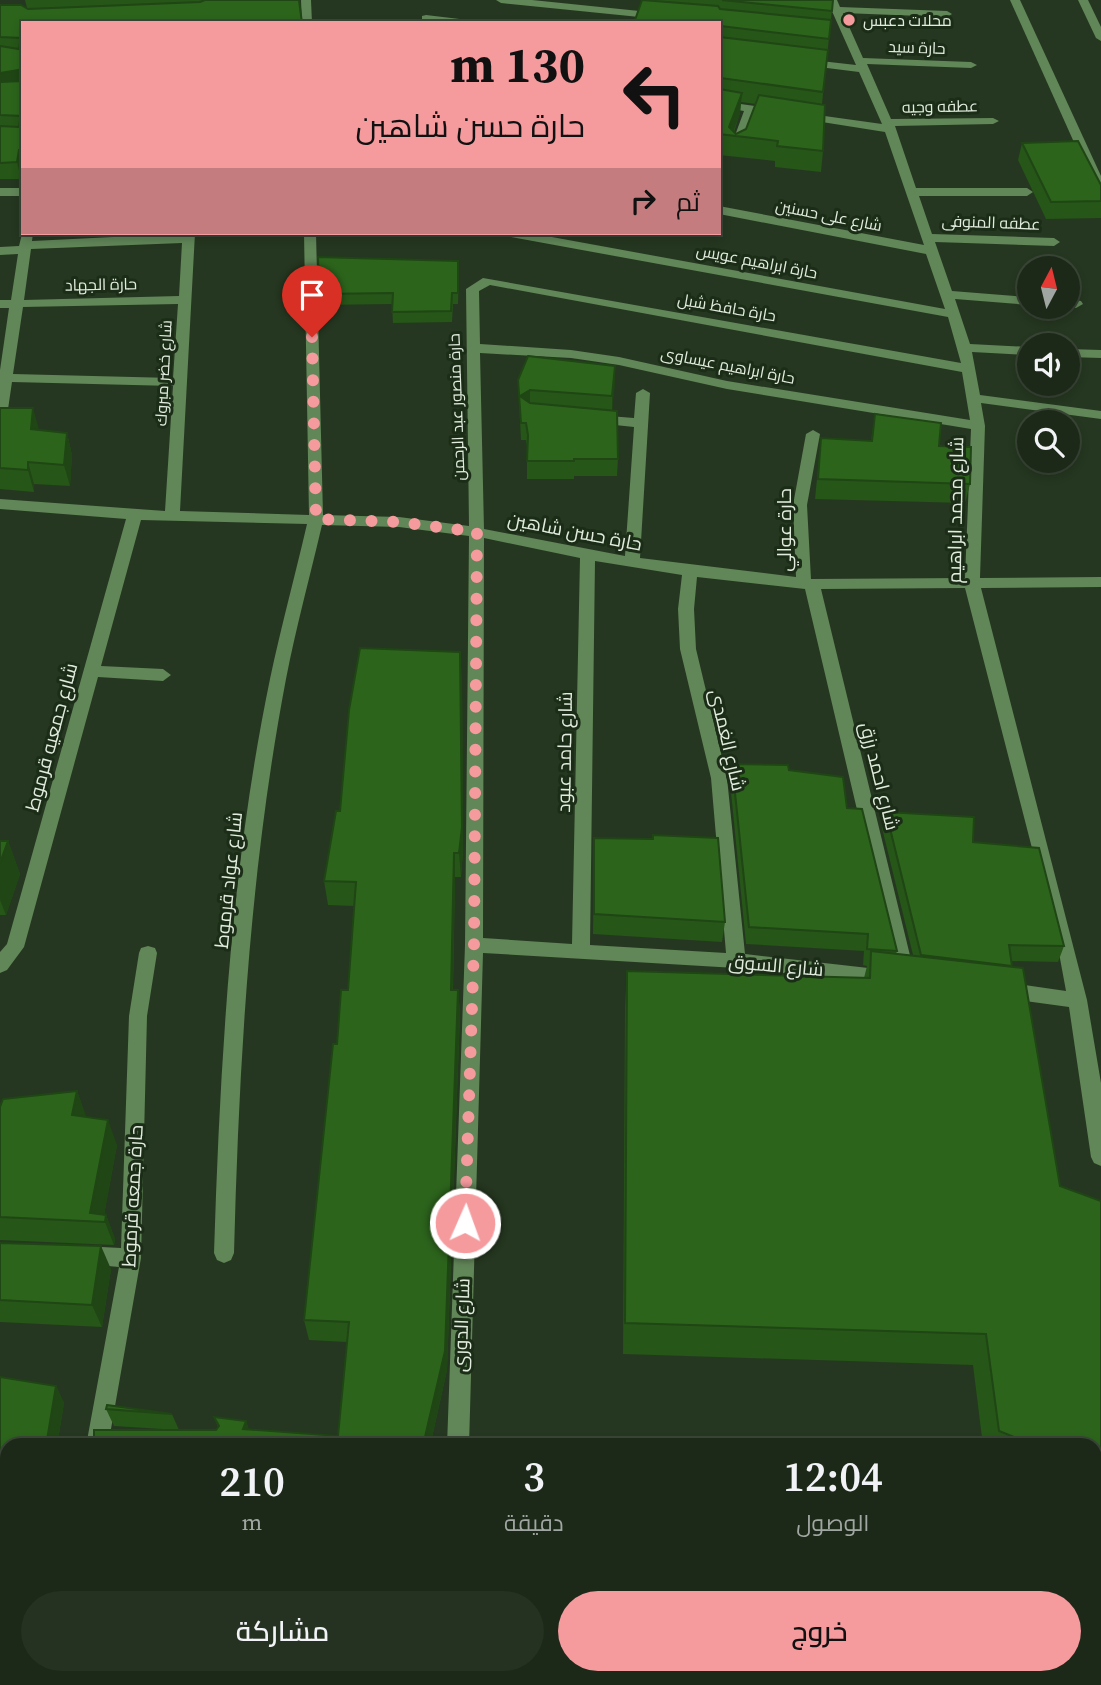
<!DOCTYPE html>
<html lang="ar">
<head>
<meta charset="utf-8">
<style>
	:root { --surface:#1c2918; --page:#253121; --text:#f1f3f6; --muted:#a0a6a2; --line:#3a4537; --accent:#f59b9e }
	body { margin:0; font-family:"Source Serif 4",Cairo,serif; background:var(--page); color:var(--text); direction:rtl; height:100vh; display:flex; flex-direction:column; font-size:26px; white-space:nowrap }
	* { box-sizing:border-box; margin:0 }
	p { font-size:23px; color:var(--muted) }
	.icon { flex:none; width:38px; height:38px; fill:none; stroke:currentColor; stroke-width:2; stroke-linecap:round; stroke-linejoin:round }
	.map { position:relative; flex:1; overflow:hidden; direction:ltr }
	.panel { position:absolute; left:0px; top:1438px; width:1102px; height:247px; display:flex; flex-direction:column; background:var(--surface); border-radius:21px 21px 0 0; box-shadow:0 4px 10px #0003,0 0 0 2px var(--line); direction:rtl }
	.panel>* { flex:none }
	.guide { position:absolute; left:21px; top:21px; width:700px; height:214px; border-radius:0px; box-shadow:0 4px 10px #0003,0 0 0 2px var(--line); direction:rtl; background:#f59b9e; color:#111; overflow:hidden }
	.needle { width:46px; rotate:7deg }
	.tools { position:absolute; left:1017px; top:256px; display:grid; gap:14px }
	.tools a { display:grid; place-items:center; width:63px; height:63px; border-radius:50%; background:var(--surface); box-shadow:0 4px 10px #0003,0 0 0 2px var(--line); font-size:35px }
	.pin { position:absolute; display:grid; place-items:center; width:60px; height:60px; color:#fff; margin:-72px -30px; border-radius:50% 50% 50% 0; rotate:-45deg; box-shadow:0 0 7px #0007 }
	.pin .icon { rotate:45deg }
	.me { position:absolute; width:77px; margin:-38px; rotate:2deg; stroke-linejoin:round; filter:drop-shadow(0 0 5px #0008) }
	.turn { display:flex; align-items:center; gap:24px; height:147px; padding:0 21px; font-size:32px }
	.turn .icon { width:91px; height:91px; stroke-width:2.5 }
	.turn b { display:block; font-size:49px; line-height:60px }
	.then { display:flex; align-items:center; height:66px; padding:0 21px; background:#0003; gap:14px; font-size:26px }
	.eta { display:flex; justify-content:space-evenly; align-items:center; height:119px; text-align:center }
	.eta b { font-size:42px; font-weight:600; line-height:49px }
	.primary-button { display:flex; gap:14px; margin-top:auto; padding:14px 21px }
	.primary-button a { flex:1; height:80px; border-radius:42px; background:var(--accent); color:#111; font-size:28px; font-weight:600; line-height:80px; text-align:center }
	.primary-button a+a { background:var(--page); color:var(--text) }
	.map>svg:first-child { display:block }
</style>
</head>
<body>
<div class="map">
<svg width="1101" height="1685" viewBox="0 0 1101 1685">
	<rect width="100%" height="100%" fill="#253720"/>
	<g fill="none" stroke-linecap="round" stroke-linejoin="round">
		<g fill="#618658" fill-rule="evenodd">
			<polygon points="301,0 311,0 312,23 302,23"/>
			<polygon points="496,0 532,0 659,13 664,16 659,19 501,3"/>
			<path d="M827,0H837L840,7L947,11L952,14L947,17L843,13L863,58L971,62L977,65L971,68L867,64L891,119L993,118L999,121L993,124L895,126L916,188H1027L1033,192L1027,196H919L932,234L1054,238L1060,242L1054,246L935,242L952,291L1029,297V305L955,299L970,344L1029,347V355L972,352L980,395L1101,411V419L981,403L985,426L980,578L1101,577V587L981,588L1087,1000L1101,1083V1166L1094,1163L1091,1157L1069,1007L1004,998L997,995L995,990L997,985L1004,982L1066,991L1059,953L965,588L821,589L915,976L913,981L906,984L897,978L889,984L736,968L483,953L469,1446H447L465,945L469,536L399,527L322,525C310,576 296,628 286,679C250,868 239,1062 234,1253L231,1260L224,1263L217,1260L214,1253C220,1062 231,867 270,679C281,627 295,576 307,524L141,520L101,666L163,669L171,675L163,681L98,677L24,947L7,970L0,973V952L7,944L126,519L0,509V499L165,511L173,386L12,382L7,416L0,420V370L9,308H0V300H11L18,254L0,255V247L19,246L23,230V233H33L32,241L195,233L180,511L309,515L304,233H316L323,515L399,517L469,526L466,289L483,278L961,363L948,317L511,237L505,233H530L945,309L926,254L719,214V206L924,245L885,132L803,119L797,116L803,113L882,124L859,72L803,65L797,62L803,59L856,65ZM182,243L179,296L24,300L31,249ZM490,285L962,372L970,420L727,381L619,357L571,350L480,344L479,291ZM178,304L173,378L13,374L23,307ZM480,353L571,358L619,365L727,389L971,429L965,578L811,579L807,505L820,434L813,430L806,434L793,505L796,577L640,558L650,393L643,389L636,393L634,418L596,415L589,419L596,423L634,427L625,556L484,529ZM484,538L580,558L572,944L483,938ZM595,561L682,575L678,609L680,649L711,778L726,953L590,945ZM697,577L805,589L895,971L745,954L727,778L696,649L694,609Z"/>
			<polygon points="1010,0 1020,0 1101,176 1101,193 1095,189"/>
			<polygon points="1078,0 1088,0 1101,27 1101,41 1096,38"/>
			<polygon points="426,15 468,20 473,23 422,20 422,16"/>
			<polygon points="719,101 776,109 782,112 776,115 755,112 742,149 736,153 730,149 744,111 719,107"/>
			<rect x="0" y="188" width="23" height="8"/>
			<polygon points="1068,299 1081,301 1083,304 1076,308 1065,306"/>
			<polygon points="1068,349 1101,350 1101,358 1068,357"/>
			<polygon points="148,946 155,948 157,953 147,1016 141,1258 108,1446 86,1446 119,1267 75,1263 72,1256 75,1249 82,1246 121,1248 129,1016 139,953 141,948"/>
			<polygon points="7,1643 7,1667 0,1668 0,1644"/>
			<polygon points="34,1678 58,1678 57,1685 33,1685"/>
			<polygon points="539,1678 568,1678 571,1685 542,1685"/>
		</g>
	</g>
	<g fill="#265618" fill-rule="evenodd">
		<polygon points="25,0 299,0 23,23 23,170 21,179 0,179 0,5 27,8"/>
		<path d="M646,0H833L822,104L823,151L821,172L775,167V161L719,155V23ZM741,102L756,104L746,129L736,134L734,132L740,113Z"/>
		<polygon points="1022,143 1101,185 1101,218 1046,219 1018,160"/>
		<polygon points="459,272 458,304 453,304 452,322 393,323 392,304 320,305 319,294"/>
		<polygon points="615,366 612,410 618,459 617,476 574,476 574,479 527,479 527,447 526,440 521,440 518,380"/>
		<polygon points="0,408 39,430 67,433 72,455 70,486 34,484 34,492 0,489"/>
		<polygon points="875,414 939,446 970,484 965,503 815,499 821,438 871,441"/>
		<polygon points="462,677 463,851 461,877 455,877 453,990 458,990 460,1013 447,1370 431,1442 178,1430 114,1426 106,1409 172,1414 179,1430 216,1430 218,1427 214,1417 246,1421 249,1430 338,1436 347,1342 309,1340 304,1320 337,1044 348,990 354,906 328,905 324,881 340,811"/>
		<polygon points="732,764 789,770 897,951 896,954 913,955 882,828 886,812 973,842 1064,946 1058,962 1011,961 1060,1186 1101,1201 1101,1504 1096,1502 1096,1446 983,1446 973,1365 623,1354 625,1007 627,971 864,978 867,966 863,965 864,951 746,944 730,782"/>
		<polygon points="594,838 725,922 722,942 593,934"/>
		<polygon points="0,841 8,841 20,874 6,915 0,915"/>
		<polygon points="77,1091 86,1117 117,1145 104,1215 106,1215 115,1239 114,1245 0,1240 0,1241 0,1107"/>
		<polygon points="0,1243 111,1269 102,1327 0,1322"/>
		<polygon points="0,1377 56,1386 64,1403 57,1446 7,1446 7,1612 0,1613"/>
	</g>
	<g fill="#1f4614">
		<polygon points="19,70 23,86 0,90 0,73"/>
		<polygon points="742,93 740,113 732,135 729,127"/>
		<polygon points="19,150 23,164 21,179 17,162"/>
		<polygon points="615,366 615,383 612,414 612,396"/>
		<polygon points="530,390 530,407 520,396"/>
		<polygon points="33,408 39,429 37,451 31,429"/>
		<polygon points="67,433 72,455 70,486 64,465"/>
		<polygon points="28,462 34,484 34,492 28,470"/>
		<polygon points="460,652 462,677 463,851 461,877 459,853"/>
		<polygon points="8,841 20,874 6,915 0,900 0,863"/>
		<polygon points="454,853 455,877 452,1013 451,990"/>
		<polygon points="458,990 460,1013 447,1370 430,1446 424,1441"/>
		<polygon points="77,1091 86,1116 82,1140 72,1115"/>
		<polygon points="108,1120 117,1145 103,1221 90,1213"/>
		<polygon points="106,1215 115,1239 114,1245 105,1222"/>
		<polygon points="101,1246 111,1269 102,1327 92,1305"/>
		<polygon points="56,1386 64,1403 57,1446 46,1446"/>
		<polygon points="246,1421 252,1440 243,1429"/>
	</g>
	<g fill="#2c641c" stroke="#1f4614" stroke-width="2">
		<polygon points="205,0 299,0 302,23 23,23 23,150 19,150 17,162 0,163 0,126 19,127 21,116 0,115 0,82 21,81 19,70 0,73 0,46 19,49 21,38 0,37 0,5 21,5 28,9 200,2"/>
		<polygon points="642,0 718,6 720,9 831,20 829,39 721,26 719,28 719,23 634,23"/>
		<polygon points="722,0 833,0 832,11"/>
		<polygon points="719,34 720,37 828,50 823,92 721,78 719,79"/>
		<polygon points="719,86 720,89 742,93 729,127 736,134 746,129 759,95 825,105 823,151 777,146 778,141 719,134"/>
		<polygon points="1078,141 1101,185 1101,201 1051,202 1022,143"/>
		<polygon points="318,257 458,261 458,293 452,293 451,311 392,312 393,293 319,294"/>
		<polygon points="528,356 615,366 612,396 530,390 520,396 530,403 617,411 618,459 574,459 574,461 527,461 528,435 526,423 521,423 518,380"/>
		<polygon points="0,408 33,408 31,429 67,433 64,465 28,462 28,470 0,468"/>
		<polygon points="875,414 941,423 939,446 971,447 970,484 818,479 821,438 872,441"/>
		<polygon points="360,648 460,652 462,827 459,853 454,853 451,990 458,990 445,1351 424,1441 438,1442 438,1446 94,1446 94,1430 216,1430 219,1426 214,1417 246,1421 243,1429 338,1436 349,1322 304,1320 333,1044 337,1044 341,990 348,990 356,882 324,881 336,811 340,811 349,710"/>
		<polygon points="732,764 788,765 789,770 843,777 847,808 862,809 897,951 867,949 868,934 749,927"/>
		<polygon points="886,812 974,817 973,842 1039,848 1064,946 1009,945 1012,966 921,955"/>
		<polygon points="653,835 718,838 725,922 594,914 594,838 653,839"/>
		<polygon points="0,841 8,841 0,863"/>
		<polygon points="871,951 1023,968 1060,1186 1101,1201 1101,1470 1096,1468 1096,1446 1037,1446 999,1431 986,1334 625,1323 627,971 870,978"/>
		<polygon points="77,1091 72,1115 108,1120 90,1213 106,1215 105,1222 0,1217 0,1107 3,1099"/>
		<polygon points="0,1243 101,1246 92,1305 0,1300"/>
		<polygon points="0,1377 56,1386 46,1446 7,1446 7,1597 0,1598"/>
		<polygon points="107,1405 172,1414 106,1409"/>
		<polygon points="91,1678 550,1678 549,1685 91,1685"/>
	</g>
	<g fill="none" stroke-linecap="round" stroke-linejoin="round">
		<polyline stroke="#f59b9e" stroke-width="12" stroke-dasharray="0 21.6" points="312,337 316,519 399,522 477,532 474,945 465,1223"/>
	</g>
	<circle fill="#f59b9e" stroke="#1b2d17" stroke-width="2.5" cx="849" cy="20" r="7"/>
	<g text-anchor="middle" stroke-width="6" stroke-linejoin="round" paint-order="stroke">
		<g font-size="16" fill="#e1ecde" stroke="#1b2d17" text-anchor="start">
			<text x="863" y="26">محلات دعبس</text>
		</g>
		<g font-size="16" fill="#e1ecde" stroke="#1b2d17">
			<text transform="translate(917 47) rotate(2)" y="6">حارة سيد</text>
			<text transform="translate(940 106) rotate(-1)" y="6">عطفه وجيه</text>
			<text transform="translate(829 215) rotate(11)" y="6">شارع على حسنين</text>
			<text transform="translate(991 222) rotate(2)" y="6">عطفه المنوفى</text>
			<text transform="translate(757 261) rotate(11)" y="6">حارة ابراهيم عويس</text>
			<text transform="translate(101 284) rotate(-1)" y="6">حارة الجهاد</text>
			<text transform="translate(727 307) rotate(10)" y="6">حارة حافظ شبل</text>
			<text transform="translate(728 365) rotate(11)" y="6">حارة ابراهيم عيساوى</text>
			<text transform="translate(163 373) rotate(-87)" y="6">شارع خضر مبروك</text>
			<text transform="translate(456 407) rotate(-92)" y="6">حارة منصور عبد الرحمن</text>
		</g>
		<g font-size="19" fill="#e1ecde" stroke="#1b2d17">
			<text transform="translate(955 510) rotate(-89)" y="7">شارع محمد ابراهيم</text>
			<text transform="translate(784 530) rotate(-90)" y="7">حارة عوالي</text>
			<text transform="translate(575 531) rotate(11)" y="7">حارة حسن شاهين</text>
			<text transform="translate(51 737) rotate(-75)" y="7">شارع جمعيه قرموط</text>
			<text transform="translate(728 740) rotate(77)" y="7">شارع الغمدى</text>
			<text transform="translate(564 752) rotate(-89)" y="7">شارع حامد عبود</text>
			<text transform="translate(880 776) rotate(76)" y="7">شارع احمد رزق</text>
			<text transform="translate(228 880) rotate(-84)" y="7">شارع عواد قرموط</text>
			<text transform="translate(776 965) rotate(5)" y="7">شارع السوق</text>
			<text transform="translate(132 1196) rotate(-87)" y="7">حارة جمعه قرموط</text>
			<text transform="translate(461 1325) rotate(-88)" y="7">شارع الدورى</text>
		</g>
	</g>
</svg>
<div class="tools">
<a><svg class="needle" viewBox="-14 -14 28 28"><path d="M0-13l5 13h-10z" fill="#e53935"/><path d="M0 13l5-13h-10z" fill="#a0a6a2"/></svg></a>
<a><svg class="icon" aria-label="sound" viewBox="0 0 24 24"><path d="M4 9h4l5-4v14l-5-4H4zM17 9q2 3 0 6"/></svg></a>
<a><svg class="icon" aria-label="search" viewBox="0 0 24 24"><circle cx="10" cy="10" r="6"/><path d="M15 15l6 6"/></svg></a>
</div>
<div class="pin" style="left:312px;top:337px;background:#d93025"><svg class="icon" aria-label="arrive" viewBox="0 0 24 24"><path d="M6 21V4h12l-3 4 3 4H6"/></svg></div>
<svg class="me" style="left:465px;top:1223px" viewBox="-20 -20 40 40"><circle r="17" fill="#f59b9e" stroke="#fff" stroke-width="3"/><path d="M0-11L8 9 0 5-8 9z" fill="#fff"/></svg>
<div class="guide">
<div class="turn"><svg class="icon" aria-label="left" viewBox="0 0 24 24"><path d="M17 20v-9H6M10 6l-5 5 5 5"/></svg><div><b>130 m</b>حارة حسن شاهين</div></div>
<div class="then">ثم<svg class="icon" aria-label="right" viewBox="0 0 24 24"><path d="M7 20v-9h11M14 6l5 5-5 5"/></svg></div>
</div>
<section class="panel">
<div class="eta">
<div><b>12:04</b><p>الوصول</p></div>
<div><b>3</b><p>دقيقة</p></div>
<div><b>210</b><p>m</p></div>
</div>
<div class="primary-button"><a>خروج</a><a>مشاركة</a></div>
</section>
</div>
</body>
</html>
